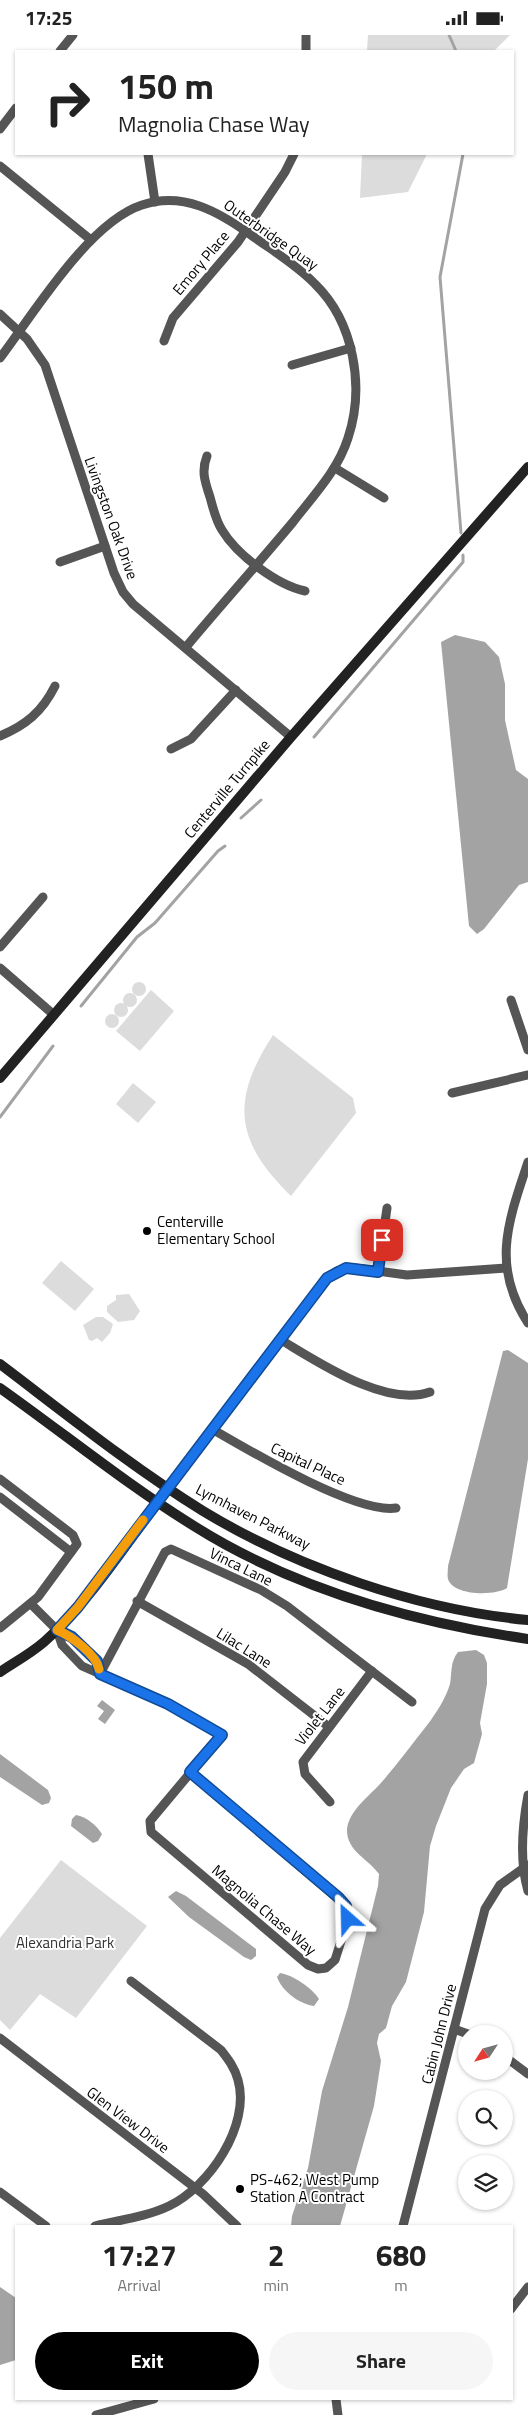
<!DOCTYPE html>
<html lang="en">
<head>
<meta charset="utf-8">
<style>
	:root { --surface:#fff; --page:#f6f6f6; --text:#222; --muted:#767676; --accent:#000 }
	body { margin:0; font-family:"Titillium Web",sans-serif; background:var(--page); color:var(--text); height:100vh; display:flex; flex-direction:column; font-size:19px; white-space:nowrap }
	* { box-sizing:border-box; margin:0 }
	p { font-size:16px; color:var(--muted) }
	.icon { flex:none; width:28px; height:28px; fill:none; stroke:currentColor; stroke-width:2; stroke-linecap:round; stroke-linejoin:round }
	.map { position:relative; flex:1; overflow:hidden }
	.drawer { position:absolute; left:15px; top:2190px; width:498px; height:175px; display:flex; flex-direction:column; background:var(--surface); border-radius:0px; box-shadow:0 1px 4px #0004 }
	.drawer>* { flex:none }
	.hud { position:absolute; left:15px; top:15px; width:499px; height:105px; border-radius:0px; box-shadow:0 1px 4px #0004; background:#fff; color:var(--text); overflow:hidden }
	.needle { width:32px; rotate:234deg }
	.fabs { position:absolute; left:458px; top:1990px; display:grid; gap:10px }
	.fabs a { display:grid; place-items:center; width:55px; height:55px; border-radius:50%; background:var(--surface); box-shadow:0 1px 4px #0004; font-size:25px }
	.pin { position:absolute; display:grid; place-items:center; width:42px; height:42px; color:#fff; margin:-21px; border-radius:10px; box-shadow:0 2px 8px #0006 }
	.me { position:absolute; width:55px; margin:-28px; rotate:335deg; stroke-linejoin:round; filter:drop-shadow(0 0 4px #0008) }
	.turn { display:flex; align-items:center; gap:18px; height:105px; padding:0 20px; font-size:22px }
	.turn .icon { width:65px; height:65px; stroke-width:2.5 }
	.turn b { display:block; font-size:35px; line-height:42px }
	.eta { display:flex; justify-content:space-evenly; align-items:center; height:85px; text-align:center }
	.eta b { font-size:30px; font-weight:700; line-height:35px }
	.action { display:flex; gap:10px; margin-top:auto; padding:10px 20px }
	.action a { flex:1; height:58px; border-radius:30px; background:var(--accent); color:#fff; font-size:20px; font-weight:700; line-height:58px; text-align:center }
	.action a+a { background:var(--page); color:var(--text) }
	.status { display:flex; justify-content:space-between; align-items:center; height:35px; padding:0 25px; background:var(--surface); direction:ltr }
	.status svg { height:14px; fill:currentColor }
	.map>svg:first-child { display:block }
</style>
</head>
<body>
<div class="status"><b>17:25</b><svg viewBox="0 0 49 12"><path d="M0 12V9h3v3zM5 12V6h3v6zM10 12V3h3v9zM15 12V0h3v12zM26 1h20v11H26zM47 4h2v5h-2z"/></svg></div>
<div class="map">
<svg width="528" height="2380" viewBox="0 0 528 2380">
	<rect width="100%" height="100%" fill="#fff"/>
	<g fill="#dcdcdc">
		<polygon points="368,0 510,0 494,16 367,16"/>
		<polygon points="362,119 427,119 408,157 360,163"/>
		<circle cx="139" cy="954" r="7"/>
		<polygon points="151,955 174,976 140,1016 116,996"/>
		<circle cx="130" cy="965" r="7"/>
		<circle cx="121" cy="975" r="7"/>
		<circle cx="112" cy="986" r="7"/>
		<path d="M273,1000L353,1063L356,1078L291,1161C235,1106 230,1066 273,1000Z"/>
		<polygon points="133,1048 156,1067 138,1088 116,1069"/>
		<polygon points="61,1226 94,1254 75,1276 42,1248"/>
		<polygon points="129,1259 140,1276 134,1285 118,1287 107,1277 107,1271 116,1265 116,1260"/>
		<polygon points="96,1282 103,1282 113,1289 110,1298 102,1307 97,1303 92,1306 89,1305 83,1290"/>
		<polygon points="61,1825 147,1891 76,1983 40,1959 10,1995 0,1985 0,1903"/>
	</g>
	<g fill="#a3a3a3">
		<polygon points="455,600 485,607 499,622 505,649 505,685 516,735 528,744 528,847 519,850 484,894 477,899 469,891 441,607"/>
		<path d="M508,1315L528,1328V1424L507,1553C495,1561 453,1561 448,1544C447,1540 448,1535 448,1531L503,1316Z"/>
		<path d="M476,1615L484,1620L487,1628V1649L480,1688L482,1699L474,1728L464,1734L451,1753L436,1791L430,1811L424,1877L406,1947L392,1971L386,1993L379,1999L377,2008L381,2026L374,2071L340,2191H291L292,2181L308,2133L322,2056L348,1972L378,1851L379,1839C369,1824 346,1816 347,1794C349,1776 369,1761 380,1749C397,1730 412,1709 428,1689C436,1678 446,1663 450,1649C452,1638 450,1627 458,1617Z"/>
		<polygon points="102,1665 115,1675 105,1689 98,1684 104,1676 97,1671"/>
		<polygon points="0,1719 48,1755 51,1763 49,1768 42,1770 0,1742"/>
		<path d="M76,1780C87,1782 96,1790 102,1799L98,1806L93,1808L71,1791L72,1784Z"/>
		<polygon points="176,1856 186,1861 256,1914 256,1921 251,1925 244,1922 189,1882 168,1862"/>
		<path d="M280,1938C293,1940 312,1953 319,1964L314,1971C299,1969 282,1956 277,1942Z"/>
		<polygon points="0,2252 16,2263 16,2325 0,2330"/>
	</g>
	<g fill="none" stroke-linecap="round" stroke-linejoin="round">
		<g stroke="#a3a3a3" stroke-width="3">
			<polyline points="449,0 456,16"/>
			<polyline points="461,498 440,242 463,119"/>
			<polyline points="314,702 463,527 463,520"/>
			<polyline points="241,783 261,765"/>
			<polyline points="81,971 137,902 155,888 218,816 225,811"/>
			<polyline points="0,1082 53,1011"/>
		</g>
		<g stroke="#555" stroke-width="9">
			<polyline points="60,16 73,0"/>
			<polyline points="306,16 306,0"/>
			<polyline points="0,94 16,73"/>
			<polyline points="148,119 155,167"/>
			<polyline points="0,131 91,205"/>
			<polyline points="0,279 27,304 45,330 114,538 123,557 133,569 291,702"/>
			<polyline points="164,306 173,283 238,207 285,137 294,119"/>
			<path d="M0,323C34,278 89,187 142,170C183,156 219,177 251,200C273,216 297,230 315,249C354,287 365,352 348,403C338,435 314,460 293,487C258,529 221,570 186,612"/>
			<polyline points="292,330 351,313"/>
			<path d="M207,421C201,436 205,447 210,462C213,473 216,486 222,495C237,520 277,550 305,556"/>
			<polyline points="335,433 384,463"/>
			<polyline points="60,527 105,511"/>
			<path d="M0,701C26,690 42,677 55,651"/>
			<polyline points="171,714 191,704 236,655"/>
			<polyline points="0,912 43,862"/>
			<polyline points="0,933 54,980"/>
			<polyline points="511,965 528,1015"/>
			<polyline points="452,1058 528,1040"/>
			<path d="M528,1127C508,1187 491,1231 528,1288"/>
			<polyline points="378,1237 387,1173"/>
			<path d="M281,1305C318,1327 386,1373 430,1357"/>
			<path d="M212,1394C250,1416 356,1479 396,1473"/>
			<polyline points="0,1444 73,1500 77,1509 38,1562 0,1593"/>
			<polyline points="168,1453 327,1243 337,1236 355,1233 407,1240 506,1233"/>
			<polyline points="0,1462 71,1517"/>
			<polyline points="137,1566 248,1629 329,1692"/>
			<polyline points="31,1569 57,1595 72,1602 97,1626 100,1639"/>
			<polyline points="57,1595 62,1610 82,1631 168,1669 222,1700 150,1786 151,1797 308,1930 318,1934 326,1933 335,1925 348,1884 344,1869 190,1737"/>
			<polyline points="100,1639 165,1517 171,1514 261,1555 287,1571 412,1667"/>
			<path d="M528,1760C522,1792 519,1825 528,1856"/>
			<polyline points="330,1767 305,1739 303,1727 372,1636"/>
			<polyline points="454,1994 468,1999"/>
			<polyline points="0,2003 203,2159 237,2191"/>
			<polyline points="504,2021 528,2039"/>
			<polyline points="0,2157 46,2191"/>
			<path d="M95,2191C119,2185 146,2182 169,2171C209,2152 251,2090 238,2045C235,2033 228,2024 221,2015L131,1946"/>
			<polyline points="403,2191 485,1874 500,1850 528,1830"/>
			<polyline points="511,2274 528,2252"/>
			<polyline points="336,2364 338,2380"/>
			<polyline points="96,2380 154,2364"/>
		</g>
		<g stroke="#222" stroke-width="10">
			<polyline points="0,1043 291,702 528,432"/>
			<path d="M0,1329C66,1379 132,1432 203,1476C297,1533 419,1575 528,1585"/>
			<path d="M0,1353C65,1399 126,1449 194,1491C294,1554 412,1587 528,1604"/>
			<path d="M0,1637C15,1627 30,1619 44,1607C91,1566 130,1503 168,1453"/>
		</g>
	</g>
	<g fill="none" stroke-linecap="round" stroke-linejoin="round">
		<g stroke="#114b97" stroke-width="12">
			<polyline id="route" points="348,1884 346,1871 338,1862 190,1737 222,1700 168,1669 100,1639 97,1626 72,1602 57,1595 78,1572 327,1243 346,1233 378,1237 382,1205"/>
		</g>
		<use href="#route" stroke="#1a73e8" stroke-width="9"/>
		<path stroke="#f59e0b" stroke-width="9" d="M99,1634C96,1619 71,1601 57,1595L78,1572L143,1485"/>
	</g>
	<g fill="#000" stroke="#fff" stroke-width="2">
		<circle cx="147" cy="1196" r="5"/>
		<circle cx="240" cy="2154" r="5"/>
	</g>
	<g text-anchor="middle" stroke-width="4" stroke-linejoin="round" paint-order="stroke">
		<g font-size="15" fill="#000" stroke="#fff">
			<text transform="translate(271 200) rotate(35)" y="5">Outerbridge Quay</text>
			<text transform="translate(201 228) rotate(-50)" y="5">Emory Place</text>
			<text transform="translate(111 483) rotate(70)" y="5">Livingston Oak Drive</text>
			<text transform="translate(227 754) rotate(-50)" y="5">Centerville Turnpike</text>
			<text transform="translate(308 1429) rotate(25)" y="5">Capital Place</text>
			<text transform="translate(253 1482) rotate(27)" y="5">Lynnhaven Parkway</text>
			<text transform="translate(241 1532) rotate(26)" y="5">Vinca Lane</text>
			<text transform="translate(244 1613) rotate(32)" y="5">Lilac Lane</text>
			<text transform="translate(320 1681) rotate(-52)" y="5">Violet Lane</text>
			<text transform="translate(264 1875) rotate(40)" y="5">Magnolia Chase Way</text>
			<text transform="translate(439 1999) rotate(-76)" y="5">Cabin John Drive</text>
			<text transform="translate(128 2085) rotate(37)" y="5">Glen View Drive</text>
		</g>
		<g font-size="15" fill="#000" stroke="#fff" text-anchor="start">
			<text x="157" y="1192">Centerville<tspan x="157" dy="17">Elementary School</tspan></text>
			<text x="250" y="2150">PS-462; West Pump<tspan x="250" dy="17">Station A Contract</tspan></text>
		</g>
		<g font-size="15" fill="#333" stroke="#fff">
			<text x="65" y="1913">Alexandria Park</text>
		</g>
	</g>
</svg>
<div class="fabs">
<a><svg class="needle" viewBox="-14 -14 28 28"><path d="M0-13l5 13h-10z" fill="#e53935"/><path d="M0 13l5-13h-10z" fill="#767676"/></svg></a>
<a><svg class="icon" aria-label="search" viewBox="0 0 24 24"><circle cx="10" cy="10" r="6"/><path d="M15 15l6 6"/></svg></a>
<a><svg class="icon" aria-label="layers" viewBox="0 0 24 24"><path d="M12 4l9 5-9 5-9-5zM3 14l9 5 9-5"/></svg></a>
</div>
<div class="pin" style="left:382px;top:1205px;background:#d93025"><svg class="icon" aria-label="arrive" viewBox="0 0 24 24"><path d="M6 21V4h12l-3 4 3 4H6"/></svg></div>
<svg class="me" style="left:348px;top:1884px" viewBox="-20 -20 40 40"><path d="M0-17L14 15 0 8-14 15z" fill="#1a73e8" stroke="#fff" stroke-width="4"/></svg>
<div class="hud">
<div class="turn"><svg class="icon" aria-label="right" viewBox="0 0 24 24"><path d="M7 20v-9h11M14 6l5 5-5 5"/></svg><div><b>150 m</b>Magnolia Chase Way</div></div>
</div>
<section class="drawer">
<div class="eta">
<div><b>17:27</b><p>Arrival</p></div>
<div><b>2</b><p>min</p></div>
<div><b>680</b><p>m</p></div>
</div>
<div class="action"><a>Exit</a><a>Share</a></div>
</section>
</div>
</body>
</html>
